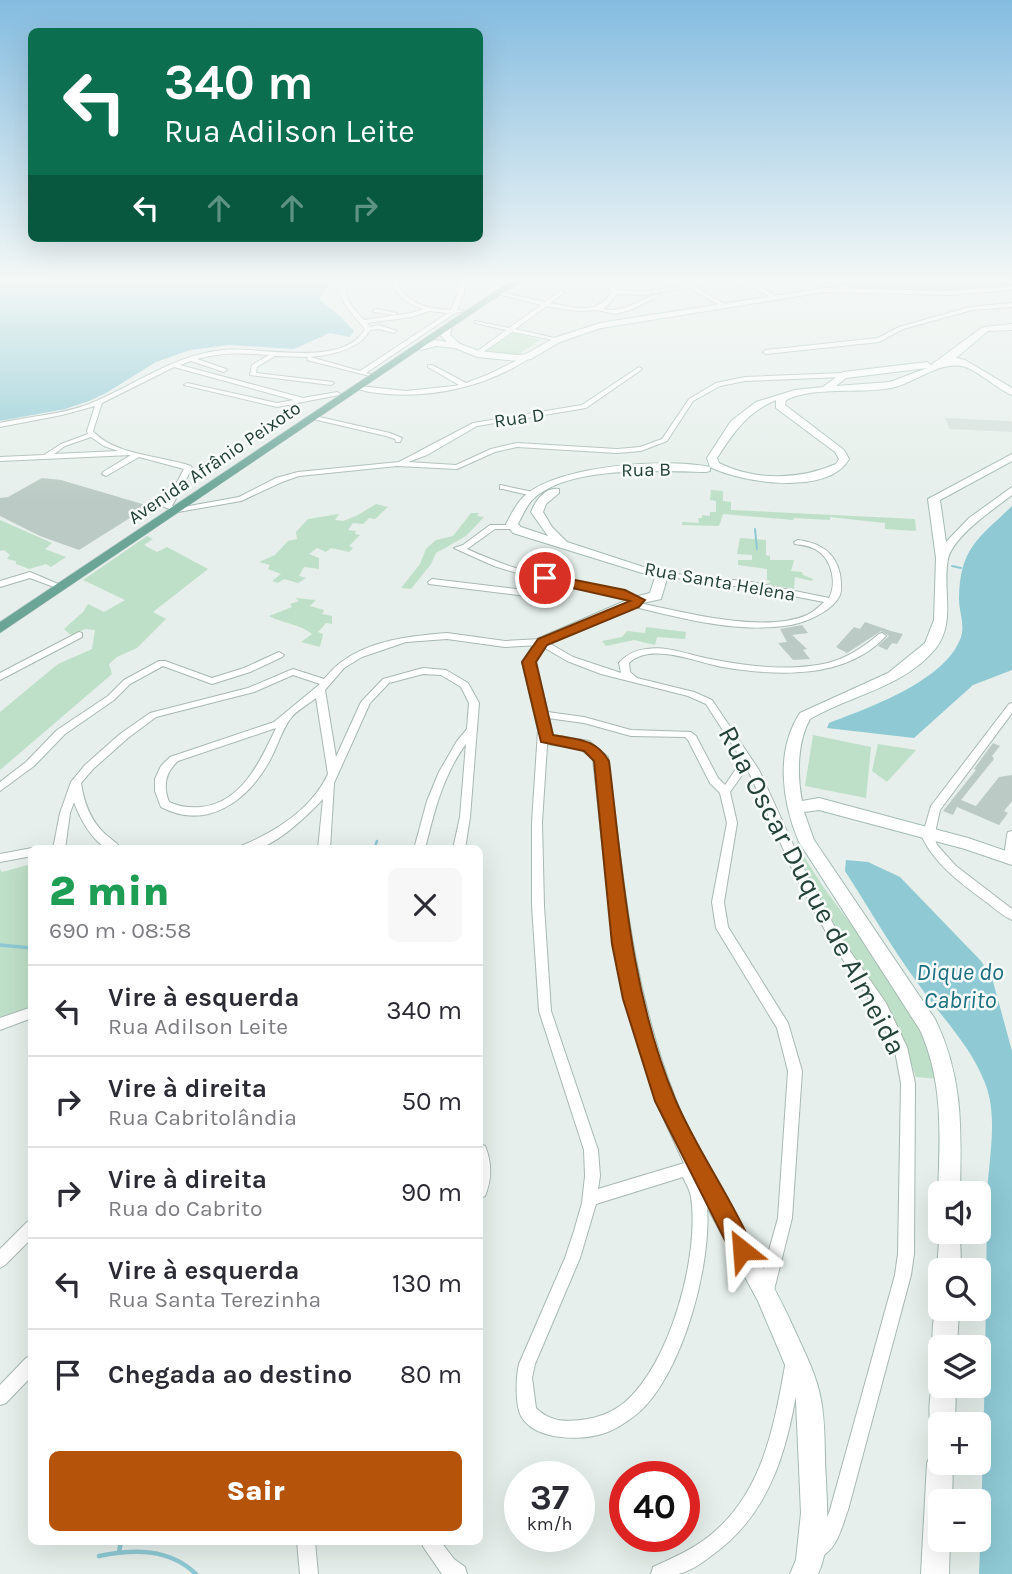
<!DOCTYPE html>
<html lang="pt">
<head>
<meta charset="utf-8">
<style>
	:root { --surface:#fff; --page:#f7f7f7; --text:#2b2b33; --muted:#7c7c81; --line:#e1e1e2; --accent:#b45309 }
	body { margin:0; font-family:Karla,sans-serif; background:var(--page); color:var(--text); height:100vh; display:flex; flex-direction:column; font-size:26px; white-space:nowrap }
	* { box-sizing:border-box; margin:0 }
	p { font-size:23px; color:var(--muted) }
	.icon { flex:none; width:38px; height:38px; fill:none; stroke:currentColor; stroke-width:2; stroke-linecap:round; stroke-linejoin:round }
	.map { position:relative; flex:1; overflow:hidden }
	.side { position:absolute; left:28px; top:845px; width:455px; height:700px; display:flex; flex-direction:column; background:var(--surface); border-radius:10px; box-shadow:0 7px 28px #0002 }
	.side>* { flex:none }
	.hud { position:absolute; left:28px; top:28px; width:455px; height:214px; border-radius:10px; box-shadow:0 7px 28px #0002; background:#0b6e4f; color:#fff; overflow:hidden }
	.fabs { position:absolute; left:928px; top:1181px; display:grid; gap:14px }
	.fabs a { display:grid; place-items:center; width:63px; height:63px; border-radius:10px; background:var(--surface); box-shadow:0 7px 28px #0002; font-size:35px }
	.speed { position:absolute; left:504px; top:1461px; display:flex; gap:14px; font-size:35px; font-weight:700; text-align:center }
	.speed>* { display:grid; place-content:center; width:91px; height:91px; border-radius:50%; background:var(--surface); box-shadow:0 7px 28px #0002; line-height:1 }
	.speed small { font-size:18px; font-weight:400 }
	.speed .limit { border:10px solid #d22; background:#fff; color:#111 }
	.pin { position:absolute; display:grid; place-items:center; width:60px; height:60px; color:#fff; margin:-30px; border:4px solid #fff; border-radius:50%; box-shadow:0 2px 7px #0007 }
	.me { position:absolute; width:77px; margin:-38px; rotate:332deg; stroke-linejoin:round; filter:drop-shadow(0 0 5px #0008) }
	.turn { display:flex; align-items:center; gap:24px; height:147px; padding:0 21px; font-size:32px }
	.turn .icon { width:91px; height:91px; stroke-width:2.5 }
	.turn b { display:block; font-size:49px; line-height:60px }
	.lanes { display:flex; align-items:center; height:66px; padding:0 21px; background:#0003; justify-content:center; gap:35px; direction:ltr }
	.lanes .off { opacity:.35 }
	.round { display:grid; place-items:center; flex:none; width:74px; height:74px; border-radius:10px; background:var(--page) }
	.head { display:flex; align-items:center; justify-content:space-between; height:119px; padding:0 21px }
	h1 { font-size:42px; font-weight:800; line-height:52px; color:#1e9e55 }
	.button { display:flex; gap:14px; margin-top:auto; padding:14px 21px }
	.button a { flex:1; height:80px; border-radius:10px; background:var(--accent); color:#fff; font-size:28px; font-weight:800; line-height:80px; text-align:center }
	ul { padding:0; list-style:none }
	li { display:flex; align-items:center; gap:21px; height:91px; padding:0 21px; border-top:2px solid var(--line) }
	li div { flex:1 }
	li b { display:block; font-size:26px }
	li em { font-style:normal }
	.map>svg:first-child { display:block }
</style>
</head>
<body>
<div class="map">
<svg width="1012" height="1574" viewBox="0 0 1012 1574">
	<rect width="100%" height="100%" fill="#e6efeb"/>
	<polygon fill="#d4dfda" points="945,418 1008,421 1012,422 1012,432 950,429"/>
	<g fill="#bfe0c8">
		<polygon points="844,280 1012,280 1012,286 945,291 857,288 842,285"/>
		<polygon points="513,333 540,340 514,357 486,350"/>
		<path d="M711,490L723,491V501L731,502V510L915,519L916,531L885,529V523L830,517V520L794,518L793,520C768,518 748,516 723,514L719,526L682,525V522L699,523L698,518H702V515L710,516V512H716V501L710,500Z"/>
		<polygon points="376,504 388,507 375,519 369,518 363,524 353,523 348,530 356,531 355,534 360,535 349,546 353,548 349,552 331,548 326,552 317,548 309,554 319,558 319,569 304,567 299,576 306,578 298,583 284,579 278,583 272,581 281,574 268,569 270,565 259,562 275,555 288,541 297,539 296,532 308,519 339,514 335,520 343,521 356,516"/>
		<polygon points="471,513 479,513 477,516 484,517 466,536 436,553 431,564 411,589 401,588 420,564 426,549 436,540 453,536"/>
		<polygon points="0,520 52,543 45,549 66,557 51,567 46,564 29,569 16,564 16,561 7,559 10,555 4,550 0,551"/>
		<polygon points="147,536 153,539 144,545 157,552 167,547 208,569 153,612 166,619 137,648 117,657 109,664 112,674 0,770 0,712 58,664 92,649 95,630 85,629 71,635 64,629 83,612 88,604 104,612 125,600 83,580"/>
		<polygon points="740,538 766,540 766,555 770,556 770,560 794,560 791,571 802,572 803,575 813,579 812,581 795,577 794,589 767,584 771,581 767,580 767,569 738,565 738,560 752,560 752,555 737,554"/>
		<path d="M295,598L316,600L310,606L324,610L322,614L332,616V624L326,623L318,632L323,634L320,647L301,642L312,634C300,624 284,624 269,616L292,607L290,604L299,601Z"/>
		<polygon points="646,627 686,632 685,639 657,637 655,645 634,640 606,646 602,641 622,637 627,631 645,633"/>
		<polygon points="813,735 871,747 866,798 805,786"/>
		<polygon points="878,744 916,750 887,782 872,771"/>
		<path d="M798,841L801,852L822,885L861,938L919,1028L939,1079L916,1077C899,1027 872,986 845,942C827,912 810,882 794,852Z"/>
		<polygon points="28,865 32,869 31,1008 0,1019 0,869 2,872"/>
	</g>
	<g fill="#8ec9d4">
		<polygon points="0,280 332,280 321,295 320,300 341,317 354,331 350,337 330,333 294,349 229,345 190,350 156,362 106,393 89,401 65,409 0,421"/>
		<path d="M1012,506V670L973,685L914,738L827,728L829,723C868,708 946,681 961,637C965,624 959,612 959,599C960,548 977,540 1012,506Z"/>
		<path d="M846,860L868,862L900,877L981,961L992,978L1012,1051V1574H979C984,1449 986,1323 987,1198C988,1161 999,1118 985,1083C970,1044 940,1016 917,982C891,947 869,908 845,871Z"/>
	</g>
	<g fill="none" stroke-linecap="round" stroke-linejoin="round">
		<g stroke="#8ec9d4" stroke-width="2">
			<polyline points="935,280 969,280"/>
			<polyline points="755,529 757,549"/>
			<polyline points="952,566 961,568"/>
		</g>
		<polyline stroke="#8ec9d4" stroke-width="2.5" points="374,849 377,841"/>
		<polyline stroke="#8ec9d4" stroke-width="3.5" points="0,945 32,948"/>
		<g stroke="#8ec9d4" stroke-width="4.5">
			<polyline points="119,1552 121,1542"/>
			<path d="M99,1556C134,1549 169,1548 196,1574"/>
		</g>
	</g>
	<g fill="#bbcac4">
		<polygon points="42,478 61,480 149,506 79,550 40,536 0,516 0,498 8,497"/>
		<polygon points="865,622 891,631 903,634 897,644 892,643 887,650 878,646 889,636 881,631 847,653 836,647 854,627 860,629"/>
		<polygon points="802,625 808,633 792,635 807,649 803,650 810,659 793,660 778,643 787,642 780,629"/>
		<polygon points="993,743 1000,746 992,756 994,759 961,800 976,806 999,777 1012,775 1012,801 1004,811 1008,813 999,825 957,807 953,815 943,811 976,770 974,769"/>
	</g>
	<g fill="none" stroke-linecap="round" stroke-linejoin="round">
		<g stroke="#a8b8b2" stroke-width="2">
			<g id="street">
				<path d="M341,280H347C342,298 353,308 364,320L411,313L424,309C407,304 397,297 391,280H397C405,304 428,309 451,310L458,293V280H464V293L457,310L466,311L455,313L366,373L370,374V376L307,360L308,357L275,356L257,367L256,373L333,382L334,383L331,385L250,375L252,365L269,355C244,353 221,352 197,359L226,369L227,370L224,372L191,361L180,365L303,398L337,392L340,394L339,395L277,407L184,385L187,383L277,403L294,400L174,367L102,403L93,431C113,455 162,456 191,466L192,468L172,506L178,508L239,497L276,478L298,472L399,462L473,423L582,405L639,367L642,369L641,370L586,408L477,426L427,455L408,462L456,465L491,449L517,443L617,449L640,447L662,439L689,399L716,383L745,377L843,373L846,375L843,377L745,381L720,386L693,401L667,441L641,451L617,453L517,447L495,452L457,469L397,466L299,476L282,482L241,501L178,512L164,507L184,469L139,457L106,476L102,474L103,472L131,455L0,461V457L44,455L61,444L88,434L87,431L95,406L62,415L0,427V423C29,416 61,415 89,404C134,386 173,355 223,350C260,346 343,369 365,329C355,315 335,301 341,280ZM429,311L448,313L360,371L310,357C331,355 359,350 370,330L379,329L394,333L397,331L379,325L370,327L367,323L412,317ZM91,437L104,446L118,451L54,454L65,446Z"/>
				<path d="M516,280H523L504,293L545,302L562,290L564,293L550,303C575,308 596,316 612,292L603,280H609L617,290C626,291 635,292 645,291C695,288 732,264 779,298L774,299L751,286L721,281L694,286L726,305V307L724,308L688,287L645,295L617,294L609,304L603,309C623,314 638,300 657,294L660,296L630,310L615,314L597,310L581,311L568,310L547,306L515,329L559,339V341L512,332L479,355H475V353L506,330L475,323V321L509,328L541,305L498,294V292Z"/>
				<polygon points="836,281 840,281 842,285 856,289 853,291 838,287"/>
				<polygon points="1012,303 1012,307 972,310 903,329 879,342 766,354 763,352 766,350 878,338 899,327 970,307"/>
				<polygon points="376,309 397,313 394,315 374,312 373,311"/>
				<path d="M526,356L531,357C490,385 437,398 387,394C377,393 365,392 356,388L359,386L406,391L454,386L459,385L428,367V365H432L466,383L487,375Z"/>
				<polygon points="315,416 390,433 402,438 400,442 396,442 395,439 386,436 313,419 312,418"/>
				<polygon points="500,485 533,492 537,494 533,496 503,489 500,489"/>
				<path d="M490,525H514L518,527L514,529H495L467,549C500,564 536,576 572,583C595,588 619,590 642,598L643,600L639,603C684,612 764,634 807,615C813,612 819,607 824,602L751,588L661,576H658V572L751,582L829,598C837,584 832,560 818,551C811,546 803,545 795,544L794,542L798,540C819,543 835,551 840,574C841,581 842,589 840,595C833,611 806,622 791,625C738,634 681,618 631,606V602H637L611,595L567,587L565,593L543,598L429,584L428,582L432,579L543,592L558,589L559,586L494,566L454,548L463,545Z"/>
				<polygon points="30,572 58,584 54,587 30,578 0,587 0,581"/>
				<polygon points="79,632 82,633 82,637 0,680 0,673"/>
				<path d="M447,633L505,641L542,639L573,657L621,673L619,663C627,654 635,650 647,649C667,646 686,654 705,658C745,666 788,672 828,663C847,658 864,647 879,634L882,633L886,636C845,680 777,676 722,667C695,662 651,642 629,663L630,672L637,678L694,692L712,700L759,770L806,873L840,937L886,1003L907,1047L915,1083L914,1254L911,1275L848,1510C842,1526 837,1550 820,1557L814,1554L811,1548L823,1528L830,1510L895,1275L898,1254L901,1083L895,1051L876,1010L832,943L794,873L747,768L730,792L737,823L724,902L728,927L788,1023L802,1071L792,1218L774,1290L772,1296L766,1298L760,1296L758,1290L778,1218L788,1071L777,1028L716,928L712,902L727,823L720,793L710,783L688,740L685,737L631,736L584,723L540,717L535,714L540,711L584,717L631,730L691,732L696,736L718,778L725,785L742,760L706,704L688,696L601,674L567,661L540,645L505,647L447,639L406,642L362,657L344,668L325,690L336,757L361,702L383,679L423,668L446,670L468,683L479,703L470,817L465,849H453L460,817L466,744C443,775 434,812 425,849H414L427,801L439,772L457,741L467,729L469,703L461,687L441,675L423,674L389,683L370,703L334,783L330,849H318L323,799C308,815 278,844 256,849C251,850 245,849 240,849L241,846C275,832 312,809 328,774L316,698C309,704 297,710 291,718C283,727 276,750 269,762C247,801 207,831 161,807L155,791V779L161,766L170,757L274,722L320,684L293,675L254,692L156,717L128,738L93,769L81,783C84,803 90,820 105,834C111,839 117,843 122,849C118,849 114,850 110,849C94,845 79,817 74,802L70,813L65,849H53L60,813L71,782L85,765L120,734L150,713L248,688L293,669L324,679C329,674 334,667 340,663C370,640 410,636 447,633ZM276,728C261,760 242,803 201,807C190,808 180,807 169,802C163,786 165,773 178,761Z"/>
				<polygon points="279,652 284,655 282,657 250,672 212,684 163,666 130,684 114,700 65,734 34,766 0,791 0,782 26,762 57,730 108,696 124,680 159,661 165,661 212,678 244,668"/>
				<path d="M1012,703V713L940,810L934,837L937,845L956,866L1012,909V920C1003,916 996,910 989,904C963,885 936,866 922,837L931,806L1009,704Z"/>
				<path d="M543,728L548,731L542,822L544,906L551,1011L598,1150L600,1176L598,1189L691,1161L696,1163L698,1168L696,1173C700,1181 705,1189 706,1197C715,1256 683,1376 637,1414C628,1421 615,1430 605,1433C581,1441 535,1441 521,1416C515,1404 516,1377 519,1364L565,1258L574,1231L582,1203L585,1176L584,1150L539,1011L532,906V822L538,731ZM683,1177C686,1184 690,1190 691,1197C700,1255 670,1364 625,1402C612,1413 597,1418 581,1420C563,1422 549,1421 536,1408L532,1378L535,1364L580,1258L596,1204Z"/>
				<polygon points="1012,831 1012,862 1006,861 1004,858 1007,835 1008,832"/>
				<polygon points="32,848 35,849 32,849 32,856 0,862 0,854"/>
				<polygon points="32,1007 32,1018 0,1030 0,1018"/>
				<path d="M480,1144L485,1146C492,1163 492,1179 485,1196L480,1198Z"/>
				<polygon points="32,1220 32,1238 5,1265 0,1268 0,1249 27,1222"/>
				<polygon points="32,1356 32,1376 6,1403 0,1405 0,1385 26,1358"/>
				<path d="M793,1358L799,1360L801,1366C789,1440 776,1510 711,1556C702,1563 689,1572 678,1574C669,1574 659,1574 651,1574L653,1567C675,1557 696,1548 714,1532C763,1490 774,1426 785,1366L787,1360Z"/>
				<polygon points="297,1542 315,1542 318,1574 300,1574"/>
				<polygon points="421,1542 441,1542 454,1559 465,1567 467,1574 442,1574 424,1548"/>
			</g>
		</g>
		<g stroke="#a4bbb3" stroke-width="2">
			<g id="secondary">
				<polygon points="1012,286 1012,290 950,295 824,292 601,328 560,342 531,359 518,361 477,357 455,348 436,346 421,350 416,347 436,340 447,342 441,336 445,326 448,325 452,328 450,335 460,344 479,351 518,355 526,354 554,338 600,323 824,288 950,291"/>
				<path d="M1012,324V330L988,331L956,358L965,360L1012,388V395C996,389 976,368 961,366C938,362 915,383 891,388C857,394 815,386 786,400L785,405L844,450L849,459C829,496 742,483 710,467V471L706,472C660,471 567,465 532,500C526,507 522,516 518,524L521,527L548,536L531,512C536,500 545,487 559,489V493L546,504L543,512L552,527L567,542L668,575L661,599L643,603L547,645L536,662L553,735L589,741L608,757C623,876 631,986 676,1100C706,1178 760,1252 795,1331C805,1353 817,1376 821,1400C826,1426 824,1454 826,1480C827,1510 831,1546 818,1574H790L796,1560L801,1513L796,1401L791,1379L758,1301L688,1172L656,1102L624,999L613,944L593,759L580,749L541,743L522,662L537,639L634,597L650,593L655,577L513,533L506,524C512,513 518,500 528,493C565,465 665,458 710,467L707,458L731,421L756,402L795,390L823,387L843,372L927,362L931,365L983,327ZM927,368L890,382L836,386L846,378ZM776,400V408L835,452L839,459L836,464C799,480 755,481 719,463L717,458C734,432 746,413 776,400Z"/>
				<path d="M1012,454V461L940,500L946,542L969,518L1012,487V495C994,509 953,536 948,559C942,589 956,622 936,648C905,687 851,695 810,719C797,742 797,776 802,801L819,798L968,838L1012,853V865L965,849L819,810L804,812L814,840L935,1019C964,1079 961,1129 960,1194H940V1198L938,1194C940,1137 944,1083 920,1030L799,842C782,802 775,751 800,713L888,673L925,643L934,620L936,558L928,499Z"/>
				<polygon points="940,1227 940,1232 960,1232 961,1270 940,1270 940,1276 937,1270"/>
				<path d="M940,1300V1309H959L957,1348H940V1358L936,1357C930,1342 932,1314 940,1300Z"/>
				<path d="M940,1375V1386H956L955,1424H940V1436L933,1433C927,1417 929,1393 935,1377Z"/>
				<polygon points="940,1450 940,1463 953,1463 952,1502 940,1502 940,1540 950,1540 949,1574 921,1574 927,1463 931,1454"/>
			</g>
		</g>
		<g stroke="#c2cac8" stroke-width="1">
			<polygon id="primary" points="512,280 522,280 0,633 0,622"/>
		</g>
		<use href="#street" fill="#fff" fill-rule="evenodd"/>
		<use href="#secondary" fill="#fff" fill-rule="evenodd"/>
		<use href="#primary" fill="#6aa596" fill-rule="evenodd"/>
	</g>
	<linearGradient id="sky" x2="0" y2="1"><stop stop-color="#84bce0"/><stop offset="0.56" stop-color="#f4f8f6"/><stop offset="1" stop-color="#f4f8f6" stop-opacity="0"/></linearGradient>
	<rect width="1012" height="501" fill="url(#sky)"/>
	<path fill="#b45309" stroke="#753606" stroke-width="2" d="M545,574L625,590L645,600L639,607L547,645L536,662L553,735C578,740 595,738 609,761C623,875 630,992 675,1099C697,1151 732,1198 754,1250L751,1258L742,1262L734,1258L655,1101L623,999L612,944L594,761L584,751L541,742L522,662L538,639L630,601L541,581V575Z"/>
	<g text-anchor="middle" stroke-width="5" stroke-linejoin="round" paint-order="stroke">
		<g font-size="19" fill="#24423a" stroke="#f7fbf9">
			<text transform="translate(519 417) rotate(-8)" y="7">Rua D</text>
			<text transform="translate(214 462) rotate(-34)" y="7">Avenida Afrânio Peixoto</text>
			<text transform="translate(646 469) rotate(-1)" y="7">Rua B</text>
			<text transform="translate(720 581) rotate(10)" y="7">Rua Santa Helena</text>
		</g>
		<g font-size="24" font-style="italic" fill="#1c6f80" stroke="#f7fbf9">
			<text x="960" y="980">Dique do<tspan x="960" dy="28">Cabrito</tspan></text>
		</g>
		<g font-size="28" fill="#24423a" stroke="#f7fbf9">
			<text transform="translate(813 890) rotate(62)" y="10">Rua Oscar Duque de Almeida</text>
		</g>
	</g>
</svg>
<div class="fabs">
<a><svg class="icon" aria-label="sound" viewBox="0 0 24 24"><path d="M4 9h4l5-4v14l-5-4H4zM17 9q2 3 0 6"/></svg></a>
<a><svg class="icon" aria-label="search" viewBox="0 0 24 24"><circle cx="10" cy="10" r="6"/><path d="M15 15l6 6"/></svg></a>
<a><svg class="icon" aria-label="layers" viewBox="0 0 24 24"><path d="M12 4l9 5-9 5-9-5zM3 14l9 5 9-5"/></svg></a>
<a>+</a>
<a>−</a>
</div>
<div class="speed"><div>37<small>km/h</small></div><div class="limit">40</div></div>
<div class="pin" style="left:545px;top:578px;background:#d93025"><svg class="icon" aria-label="arrive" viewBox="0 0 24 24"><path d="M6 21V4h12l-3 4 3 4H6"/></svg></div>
<svg class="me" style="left:742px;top:1250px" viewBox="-20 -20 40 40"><path d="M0-17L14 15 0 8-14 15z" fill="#b45309" stroke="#fff" stroke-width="4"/></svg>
<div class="hud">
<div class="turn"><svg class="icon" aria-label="left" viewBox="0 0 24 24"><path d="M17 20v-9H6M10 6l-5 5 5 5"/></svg><div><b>340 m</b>Rua Adilson Leite</div></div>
<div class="lanes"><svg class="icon" aria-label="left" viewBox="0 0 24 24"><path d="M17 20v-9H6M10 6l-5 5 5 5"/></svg><svg class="icon off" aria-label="ahead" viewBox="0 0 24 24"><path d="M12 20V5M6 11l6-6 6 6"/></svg><svg class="icon off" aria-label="ahead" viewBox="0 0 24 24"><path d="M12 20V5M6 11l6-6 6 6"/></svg><svg class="icon off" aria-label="right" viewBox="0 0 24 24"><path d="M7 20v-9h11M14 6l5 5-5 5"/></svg></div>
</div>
<section class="side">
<div class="head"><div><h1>2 min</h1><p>690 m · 08:58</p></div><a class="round"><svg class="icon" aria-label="close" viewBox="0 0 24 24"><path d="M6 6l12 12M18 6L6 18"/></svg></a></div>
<ul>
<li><svg class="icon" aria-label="left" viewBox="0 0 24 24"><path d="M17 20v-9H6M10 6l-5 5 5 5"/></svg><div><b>Vire à esquerda</b><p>Rua Adilson Leite</p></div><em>340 m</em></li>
<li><svg class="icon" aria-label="right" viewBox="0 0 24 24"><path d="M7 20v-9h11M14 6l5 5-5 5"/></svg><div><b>Vire à direita</b><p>Rua Cabritolândia</p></div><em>50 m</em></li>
<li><svg class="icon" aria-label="right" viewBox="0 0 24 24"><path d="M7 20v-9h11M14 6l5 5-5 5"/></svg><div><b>Vire à direita</b><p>Rua do Cabrito</p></div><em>90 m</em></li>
<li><svg class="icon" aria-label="left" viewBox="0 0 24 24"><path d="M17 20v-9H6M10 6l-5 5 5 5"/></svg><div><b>Vire à esquerda</b><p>Rua Santa Terezinha</p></div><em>130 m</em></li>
<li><svg class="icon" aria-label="arrive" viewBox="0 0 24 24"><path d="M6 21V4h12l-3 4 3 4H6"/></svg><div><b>Chegada ao destino</b></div><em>80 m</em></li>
</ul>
<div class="button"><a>Sair</a></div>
</section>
</div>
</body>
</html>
